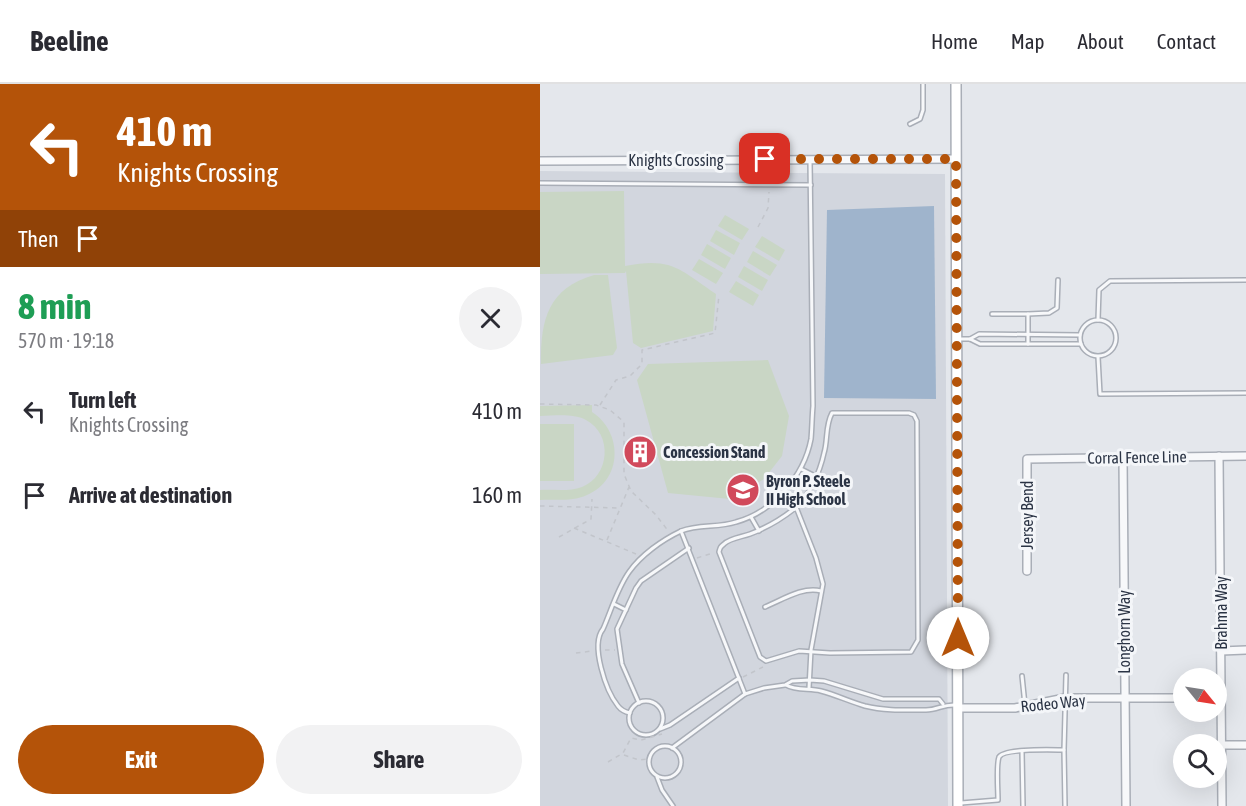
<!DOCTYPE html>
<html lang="en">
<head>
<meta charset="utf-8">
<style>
	:root { --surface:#fff; --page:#f2f2f3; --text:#2b2b33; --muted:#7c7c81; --line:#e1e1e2; --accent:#b45309 }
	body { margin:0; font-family:"Asap Condensed",sans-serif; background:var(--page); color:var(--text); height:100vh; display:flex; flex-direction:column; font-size:22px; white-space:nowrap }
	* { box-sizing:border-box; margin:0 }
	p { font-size:20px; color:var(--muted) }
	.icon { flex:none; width:33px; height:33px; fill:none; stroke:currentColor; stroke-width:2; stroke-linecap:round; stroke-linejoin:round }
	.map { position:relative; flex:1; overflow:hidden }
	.drawer { display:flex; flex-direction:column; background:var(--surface); width:540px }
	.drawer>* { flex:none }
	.hud { background:#b45309; color:#fff; overflow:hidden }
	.needle { width:39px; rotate:120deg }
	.fabs { position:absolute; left:633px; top:584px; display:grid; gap:12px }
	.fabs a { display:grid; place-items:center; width:54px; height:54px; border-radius:50%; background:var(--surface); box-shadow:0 6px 24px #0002; font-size:30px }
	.pin { position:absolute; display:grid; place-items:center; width:51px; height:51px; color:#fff; margin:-26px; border-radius:12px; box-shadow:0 3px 9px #0006 }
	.me { position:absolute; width:66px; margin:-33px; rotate:0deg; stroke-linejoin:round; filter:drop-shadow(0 0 4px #0008) }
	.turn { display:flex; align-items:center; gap:21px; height:126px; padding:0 18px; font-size:27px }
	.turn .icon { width:78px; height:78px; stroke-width:2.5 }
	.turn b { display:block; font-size:42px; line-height:51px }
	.then { display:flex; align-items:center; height:57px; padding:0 18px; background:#0003; gap:12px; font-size:22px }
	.round { display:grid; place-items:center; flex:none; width:63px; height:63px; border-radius:32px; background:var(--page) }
	.overview { display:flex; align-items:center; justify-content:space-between; height:102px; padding:0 18px }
	h1 { font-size:36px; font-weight:700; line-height:45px; color:#1e9e55 }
	.primary-button { display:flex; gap:12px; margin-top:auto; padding:12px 18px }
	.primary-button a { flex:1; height:69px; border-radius:36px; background:var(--accent); color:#fff; font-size:24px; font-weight:700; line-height:69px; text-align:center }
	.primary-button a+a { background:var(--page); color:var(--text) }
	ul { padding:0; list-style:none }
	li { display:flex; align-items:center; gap:18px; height:84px; padding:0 18px }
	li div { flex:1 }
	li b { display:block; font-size:22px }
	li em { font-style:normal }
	header { display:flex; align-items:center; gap:36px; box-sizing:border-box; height:84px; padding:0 30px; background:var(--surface); border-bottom:2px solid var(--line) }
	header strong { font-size:28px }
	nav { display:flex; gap:33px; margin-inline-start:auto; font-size:21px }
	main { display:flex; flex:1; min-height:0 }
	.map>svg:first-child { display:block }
</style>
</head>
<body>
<header>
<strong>Beeline</strong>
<nav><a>Home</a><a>Map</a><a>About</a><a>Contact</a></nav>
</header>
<main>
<section class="drawer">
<div class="hud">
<div class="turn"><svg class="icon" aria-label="left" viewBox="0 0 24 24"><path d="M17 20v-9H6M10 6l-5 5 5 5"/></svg><div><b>410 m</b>Knights Crossing</div></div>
<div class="then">Then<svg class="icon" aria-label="arrive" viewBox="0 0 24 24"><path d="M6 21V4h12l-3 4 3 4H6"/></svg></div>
</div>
<div class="overview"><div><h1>8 min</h1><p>570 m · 19:18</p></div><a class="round"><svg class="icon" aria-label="close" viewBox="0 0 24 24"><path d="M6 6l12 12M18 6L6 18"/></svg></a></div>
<ul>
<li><svg class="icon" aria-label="left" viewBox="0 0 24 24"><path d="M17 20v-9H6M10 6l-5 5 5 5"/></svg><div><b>Turn left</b><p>Knights Crossing</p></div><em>410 m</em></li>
<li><svg class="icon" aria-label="arrive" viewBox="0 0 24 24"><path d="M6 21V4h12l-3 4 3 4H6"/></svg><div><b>Arrive at destination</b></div><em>160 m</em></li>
</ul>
<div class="primary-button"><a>Exit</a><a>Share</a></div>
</section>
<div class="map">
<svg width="706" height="722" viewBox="0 0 706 722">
	<rect width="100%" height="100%" fill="#e4e7ec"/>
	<polygon fill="#d2d6de" points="0,87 405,90 408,722 0,722"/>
	<g fill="#c9d6c5">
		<path d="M84,107L85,182C132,173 139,185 176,210L173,247L101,264L93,259L86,187L85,189L0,190V108Z"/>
		<polygon points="185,131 209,145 202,156 178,142"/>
		<polygon points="176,146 200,159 194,171 170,157"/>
		<polygon points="222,152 245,166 239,177 215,163"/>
		<polygon points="167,160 191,174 185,185 161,171"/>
		<polygon points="213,167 237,181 230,192 207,178"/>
		<polygon points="159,175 183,189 176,200 152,186"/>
		<polygon points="204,182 228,196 222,207 198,193"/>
		<path d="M54,191H68L77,264L73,271L1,280C0,235 9,204 54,191Z"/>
		<polygon points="196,197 219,211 213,222 189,208"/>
		<polygon points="228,276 249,332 242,372 224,395 190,415 128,409 97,296 108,280"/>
		<path d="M52,321V328C83,348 83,396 47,411C32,418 15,415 0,416V406C13,405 29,408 42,403C70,392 73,350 46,336C32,329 15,332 0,332V322Z"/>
		<rect x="0" y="340" width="34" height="57"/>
	</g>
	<polygon fill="#9fb4cc" points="394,122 396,315 284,314 287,126"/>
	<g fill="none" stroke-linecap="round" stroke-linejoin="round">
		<g stroke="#a9aeb7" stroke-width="6">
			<g id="lane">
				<polyline points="370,40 380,35 383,26 383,0"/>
				<polyline points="0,99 271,101"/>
				<polyline points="452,230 488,230 488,260"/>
				<polyline points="488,230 509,229 517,224 518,196"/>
				<circle cx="558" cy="254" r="18"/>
				<polyline points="558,236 559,206 570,197 706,196"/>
				<polyline points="418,255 430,255 440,260 541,260"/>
				<polyline points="430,255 439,250 540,251"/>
				<polyline points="558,273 560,310 706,309"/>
				<path d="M292,329H369L374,331L377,337L378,556L371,568L290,569L259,567L226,577L220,573L179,468C180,464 180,463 184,460C190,454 202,453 210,450C226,444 240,436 254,425C269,413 280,388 284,369C288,356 285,342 292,329Z"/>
				<polyline points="261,385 275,392"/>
				<polyline points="256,423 276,474 283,500 271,566 269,604"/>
				<polyline points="211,433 219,447"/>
				<polyline points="74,520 86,526"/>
				<path d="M225,523C242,516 263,502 281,507"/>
				<polyline points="482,592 485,621"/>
				<path d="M246,601C256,607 270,604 281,607C296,611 311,618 325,622C345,627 366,626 386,626C398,626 403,620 416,621"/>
				<path d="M205,610L141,447C159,440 178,444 196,438C233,428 264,392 271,355C272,344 272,333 273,322L270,76"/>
				<circle cx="106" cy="634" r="17"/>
				<polyline points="99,619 82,580 77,545 96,504 101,497 149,464"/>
				<path d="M90,629C85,628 81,626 78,622C66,607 50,561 63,545C71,527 77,505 89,488C101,471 122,456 141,447"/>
				<polyline points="120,645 130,641 199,594"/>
				<circle cx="125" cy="678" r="16"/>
				<polyline points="132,664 205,610 224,604 245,601 252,597 270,596 284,597 343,615 399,615 403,620"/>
				<polyline points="524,666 525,722"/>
				<polyline points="482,667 483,722"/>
				<polyline points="117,693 122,706 133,722"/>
				<path d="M421,719L458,716C458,706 456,681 459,673C464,664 513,666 524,666L526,591"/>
			</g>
		</g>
		<g stroke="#a9aeb7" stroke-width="10">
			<g id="street">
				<polyline points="0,77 416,75"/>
				<polyline points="679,372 682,722"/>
				<polyline points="583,374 586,722"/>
				<polyline points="487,487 487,375 706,372"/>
				<polyline points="681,567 706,566"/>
				<polyline points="418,624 475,624 525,614 644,614"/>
				<polyline points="681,661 706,661"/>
			</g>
		</g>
		<g stroke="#a9aeb7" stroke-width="12">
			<polyline id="secondary" points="416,0 418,722"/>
		</g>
		<g stroke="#c2c5cb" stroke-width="1.5" stroke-dasharray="4.5 4.5" stroke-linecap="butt">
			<polyline points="218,143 228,124 229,108"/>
			<polyline points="0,320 56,321 70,326 84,338 84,390 91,407 116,431 129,448"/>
			<polyline points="60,321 76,296 90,292 102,280 102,266 175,249 179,211"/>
			<polyline points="253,404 262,409"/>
			<polyline points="0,422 80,424"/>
			<polyline points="34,444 96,470"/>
			<polyline points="19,453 51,435 52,415"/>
			<polyline points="67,456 89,403"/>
			<polyline points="157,474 173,469"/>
			<polyline points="65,566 75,566"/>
			<polyline points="36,569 52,567"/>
			<polyline points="203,593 223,583"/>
			<polyline points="84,671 99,676 109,675"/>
			<polyline points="68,678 83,669 91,654 101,656 122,650"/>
		</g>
		<use href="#lane" stroke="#f7f8fa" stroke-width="3"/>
		<use href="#street" stroke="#f7f8fa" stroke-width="7"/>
		<use href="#secondary" stroke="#fff" stroke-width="9"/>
	</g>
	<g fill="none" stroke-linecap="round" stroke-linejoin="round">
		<polyline stroke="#b45309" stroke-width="10" stroke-dasharray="0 18" points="225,75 416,75 418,554"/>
	</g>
	<defs>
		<g id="building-disc" transform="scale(1.725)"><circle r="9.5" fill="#d1495b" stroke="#f4f6f9"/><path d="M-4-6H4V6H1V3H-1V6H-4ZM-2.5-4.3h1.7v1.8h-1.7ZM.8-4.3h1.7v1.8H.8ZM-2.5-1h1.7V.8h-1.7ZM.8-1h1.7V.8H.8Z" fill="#fff"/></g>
		<g id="school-disc" transform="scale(1.725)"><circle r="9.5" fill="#d1495b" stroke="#f4f6f9"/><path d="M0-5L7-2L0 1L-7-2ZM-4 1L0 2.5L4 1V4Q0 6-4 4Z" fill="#fff"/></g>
	</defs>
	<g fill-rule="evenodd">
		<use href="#building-disc" x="100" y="368"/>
		<use href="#school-disc" x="203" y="406"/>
	</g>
	<g text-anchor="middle" stroke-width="6" stroke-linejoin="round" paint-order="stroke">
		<g font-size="16" fill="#2b3445" stroke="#f4f6f9">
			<text x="136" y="82">Knights Crossing</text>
			<text transform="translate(597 373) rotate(-1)" y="6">Corral Fence Line</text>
			<text transform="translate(487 431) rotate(-90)" y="6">Jersey Bend</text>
			<text transform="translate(681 529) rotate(-90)" y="6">Brahma Way</text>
			<text transform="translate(584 548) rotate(-90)" y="6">Longhorn Way</text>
			<text transform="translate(513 619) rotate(-6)" y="6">Rodeo Way</text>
		</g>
		<g font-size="16" font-weight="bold" fill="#2b3445" stroke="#f4f6f9" text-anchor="start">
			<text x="123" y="374">Concession Stand</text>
			<text x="226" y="403">Byron P. Steele<tspan x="226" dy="18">II High School</tspan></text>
		</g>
	</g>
</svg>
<div class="fabs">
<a><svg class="needle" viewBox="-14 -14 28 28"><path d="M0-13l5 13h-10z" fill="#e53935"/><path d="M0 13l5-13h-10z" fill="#7c7c81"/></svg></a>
<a><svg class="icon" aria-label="search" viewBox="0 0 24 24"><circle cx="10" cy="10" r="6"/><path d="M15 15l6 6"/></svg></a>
</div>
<div class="pin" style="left:225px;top:75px;background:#d93025"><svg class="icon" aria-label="arrive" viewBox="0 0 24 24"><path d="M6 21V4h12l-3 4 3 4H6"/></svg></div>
<svg class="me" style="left:418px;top:554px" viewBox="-20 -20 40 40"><circle r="19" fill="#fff"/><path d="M0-13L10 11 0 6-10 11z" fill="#b45309"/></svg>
</div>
</main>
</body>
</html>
